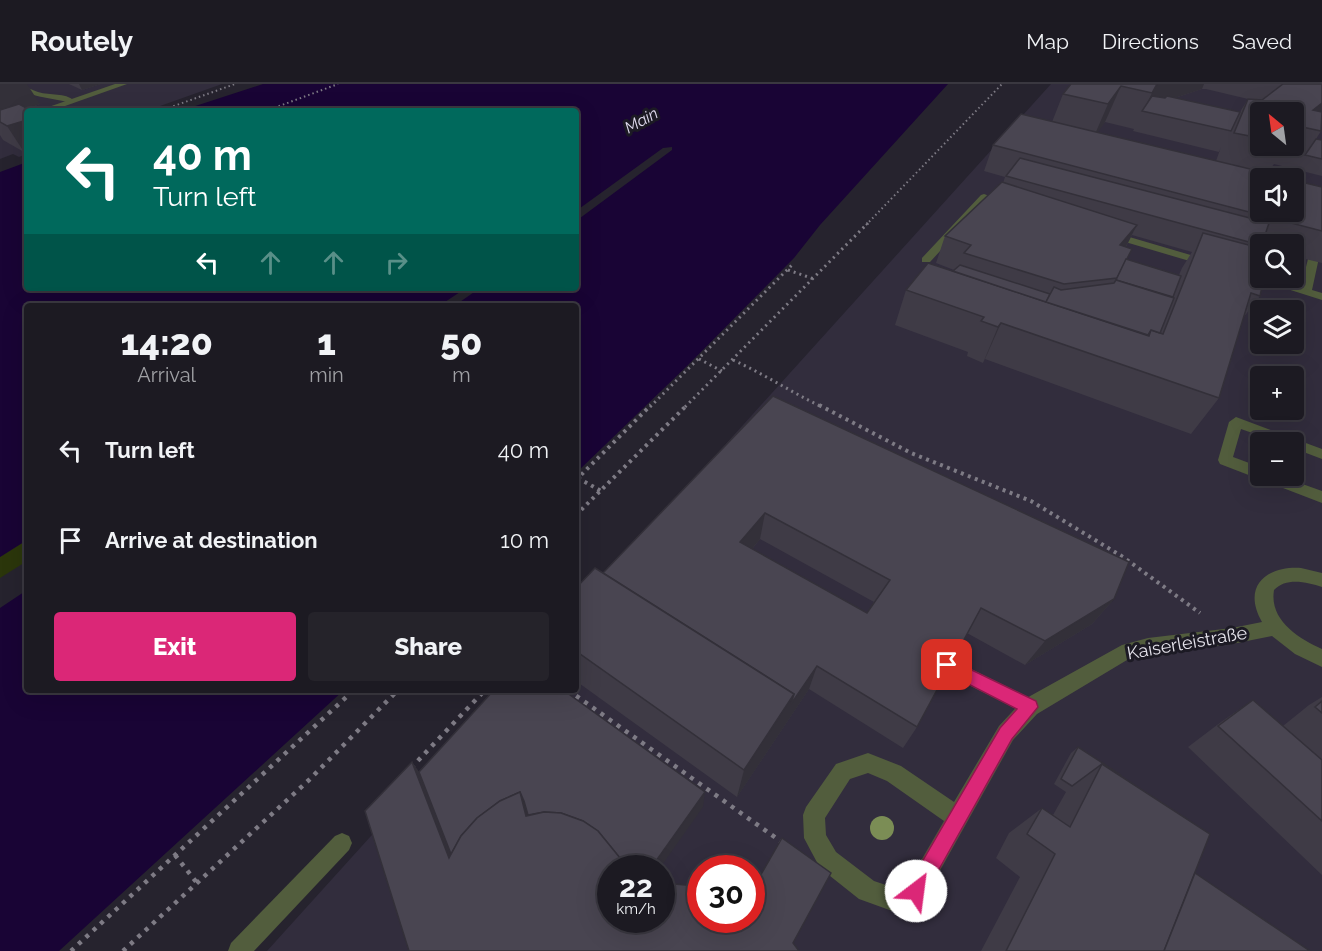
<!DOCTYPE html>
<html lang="en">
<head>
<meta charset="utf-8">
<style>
	:root { --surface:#1c1a22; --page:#25232a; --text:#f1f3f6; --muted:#a0a1a5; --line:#3a3840; --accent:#db2777 }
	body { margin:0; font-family:Raleway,sans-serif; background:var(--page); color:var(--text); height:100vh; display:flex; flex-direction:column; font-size:22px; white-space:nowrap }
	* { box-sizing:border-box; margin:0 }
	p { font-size:20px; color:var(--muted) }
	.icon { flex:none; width:33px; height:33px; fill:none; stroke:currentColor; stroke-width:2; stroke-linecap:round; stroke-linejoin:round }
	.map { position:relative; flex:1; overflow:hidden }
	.panel { position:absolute; left:24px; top:219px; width:555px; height:390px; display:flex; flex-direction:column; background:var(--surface); border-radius:6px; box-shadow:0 6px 24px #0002,0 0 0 2px var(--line) }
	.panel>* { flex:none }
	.banner { position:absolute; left:24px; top:24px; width:555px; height:183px; border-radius:6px; box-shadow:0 6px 24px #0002,0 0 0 2px var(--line); background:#00695c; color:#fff; overflow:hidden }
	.needle { width:39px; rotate:331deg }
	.controls { position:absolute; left:1250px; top:18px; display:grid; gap:12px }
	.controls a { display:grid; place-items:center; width:54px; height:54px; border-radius:6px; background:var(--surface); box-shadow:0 6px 24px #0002,0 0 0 2px var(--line); font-size:30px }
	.speed { position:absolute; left:597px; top:771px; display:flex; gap:12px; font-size:30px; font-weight:700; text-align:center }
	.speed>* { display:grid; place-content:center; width:78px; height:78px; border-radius:50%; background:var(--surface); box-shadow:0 6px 24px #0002,0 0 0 2px var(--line); line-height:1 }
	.speed small { font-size:15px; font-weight:400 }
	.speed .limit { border:9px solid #d22; background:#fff; color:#111 }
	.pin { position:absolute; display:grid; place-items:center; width:51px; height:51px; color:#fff; margin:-26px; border-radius:12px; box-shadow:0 3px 9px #0006 }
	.me { position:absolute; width:66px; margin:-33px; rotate:30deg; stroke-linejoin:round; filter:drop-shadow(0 0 4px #0008) }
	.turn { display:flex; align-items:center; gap:21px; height:126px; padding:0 30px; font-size:27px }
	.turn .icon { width:78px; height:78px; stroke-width:2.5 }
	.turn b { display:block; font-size:42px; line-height:51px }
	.lanes { display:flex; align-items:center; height:57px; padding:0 30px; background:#0003; justify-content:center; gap:30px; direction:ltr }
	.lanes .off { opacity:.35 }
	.eta { display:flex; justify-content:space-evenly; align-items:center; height:102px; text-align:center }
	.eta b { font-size:36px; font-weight:800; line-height:42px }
	.action { display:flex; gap:12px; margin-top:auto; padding:12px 30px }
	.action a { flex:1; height:69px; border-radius:6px; background:var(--accent); color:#fff; font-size:24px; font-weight:800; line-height:69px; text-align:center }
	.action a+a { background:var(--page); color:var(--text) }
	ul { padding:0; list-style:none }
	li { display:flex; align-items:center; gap:18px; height:90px; padding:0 30px }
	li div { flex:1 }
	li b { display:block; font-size:22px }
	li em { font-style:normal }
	header { display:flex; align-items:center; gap:36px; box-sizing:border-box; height:84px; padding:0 30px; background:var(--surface); border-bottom:2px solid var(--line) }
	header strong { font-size:28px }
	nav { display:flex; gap:33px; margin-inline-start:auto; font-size:21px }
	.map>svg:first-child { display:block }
</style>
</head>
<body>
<header>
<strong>Routely</strong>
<nav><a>Map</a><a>Directions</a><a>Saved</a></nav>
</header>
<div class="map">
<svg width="1322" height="867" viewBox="0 0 1322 867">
	<rect width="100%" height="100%" fill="#26232e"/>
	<g fill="#322d3d" fill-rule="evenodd">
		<polygon points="0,0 222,0 146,27 27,27 27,70 19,73 13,70 0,75"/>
		<path d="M1051,0H1322V867H267L503,606H576V526ZM1260,28H1293V62H1260ZM1260,94H1293V128H1260ZM1260,160H1293V194H1260ZM1260,226H1293V260H1260ZM1260,292H1293V326H1260ZM1260,358H1293V392H1260ZM610,784H662V836H610ZM700,784H752V836H700Z"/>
	</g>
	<polygon fill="#2b360b" points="27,456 27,477 0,494 0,473"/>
	<g fill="#190435">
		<polygon points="263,0 948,0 820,141 794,174 688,281 576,389 576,222 454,222 480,204 576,204 576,137 672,66 672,63 663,64 576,127 576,27 180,27"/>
		<polygon points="27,78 27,204 466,204 439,222 27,222 27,456 0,473 0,88"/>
		<polygon points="27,506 27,606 344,606 59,867 0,867 0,524"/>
	</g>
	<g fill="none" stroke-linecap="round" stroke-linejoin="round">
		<g stroke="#7e7b85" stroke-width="2" stroke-dasharray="1.5 3" stroke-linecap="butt">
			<polyline points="173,27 174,22 235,0"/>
			<polyline points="266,27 338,0"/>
			<polyline points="866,141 1002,0"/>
		</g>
		<g stroke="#7e7b85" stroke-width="3" stroke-dasharray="2 4" stroke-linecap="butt">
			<polyline points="788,186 814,195"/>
			<polyline points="699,275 722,287"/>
			<path d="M733,276C764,290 791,308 822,323"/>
			<polyline points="650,323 794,179"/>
			<polyline points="685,323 868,139"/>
		</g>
		<g stroke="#7e7b85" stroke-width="4" stroke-dasharray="3 4.5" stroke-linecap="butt">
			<polyline points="819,321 911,369 1031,417 1123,473 1200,529"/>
			<polyline points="578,394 601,407"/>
			<polyline points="576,396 651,321"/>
			<polyline points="576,431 687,321"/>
		</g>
		<g stroke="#7e7b85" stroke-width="4.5" stroke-dasharray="4 6" stroke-linecap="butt">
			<polyline points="568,606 783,759"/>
			<polyline points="411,684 485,606"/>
			<polyline points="175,771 197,799"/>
			<polyline points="71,867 354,606"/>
			<polyline points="123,867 310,695 398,606"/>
		</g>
		<g fill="#525d3d" fill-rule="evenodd">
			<path d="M10,0C21,0 27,4 38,8C51,12 64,8 75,17L71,19C50,13 28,14 10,0Z"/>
			<polygon points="984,110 1011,120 1006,123 986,117 930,178 922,178 922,174 981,111"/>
			<polygon points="1109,147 1211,177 1212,179 1207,182 1203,181 1105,152 1104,150"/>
			<polygon points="1317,156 1322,160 1312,206 1322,209 1322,216 1231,187 1236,184 1260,191 1260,194 1269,194 1301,203 1312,159"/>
			<polygon points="1236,333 1322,365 1322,375 1293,364 1293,358 1278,358 1241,345 1233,373 1260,383 1260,392 1280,392 1322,407 1322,419 1220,380 1218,376 1229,338"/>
			<polygon points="947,573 1036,617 1039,623 1036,629 1030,632 1024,629 941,587 938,581 941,575"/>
			<polygon points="342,749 349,752 352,759 349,766 254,867 228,867 231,859 335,752"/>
		</g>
		<g fill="#525d3d" fill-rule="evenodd">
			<polygon points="115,0 127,0 51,27 37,27"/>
			<path d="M1301,484L1322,489V503C1307,498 1286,493 1274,506C1269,536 1298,554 1322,565V583L1295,570L1272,552L1232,560L1148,570L1127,576L1037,630L1013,656L924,815L895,828L859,815L820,784L804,754L803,731L806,723L836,680L868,669L901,682L954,718L999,642L1023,616L1122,561L1148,554L1232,544L1262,538C1242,503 1265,482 1301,484ZM868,689L887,697L944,737L908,799L895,804L874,797L836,768L826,751L825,734L850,695Z"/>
		</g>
	</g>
	<circle fill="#7b8d55" cx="882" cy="744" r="12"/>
	<g fill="#3f3b46" fill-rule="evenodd">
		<polygon points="0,0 40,20 27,25 27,67 24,68 3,56 0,51"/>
		<polygon points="69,0 101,0 82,6"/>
		<path d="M1071,0H1322L1321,47L1316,55L1322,56V92L1274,80L1267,89L1322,103V179L1293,172V160H1260V175L1252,201L1260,212L1243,234L1219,314L1191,350L985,275L983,279L967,272L968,268L895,241L906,206L954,186L936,179L945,152L1003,99L1005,93L984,87L993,61L1052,38L1063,10ZM1202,5H1206L1248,15L1240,28L1175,14ZM1260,28H1293V62H1260ZM1105,38L1134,45L1133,47L1219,68L1221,63L1216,77L1097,48ZM1132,151L1192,168L1182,184L1179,191L1126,175V163Z"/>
		<path d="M773,312L1114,515L1092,540L1025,581L967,549L917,643L903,664L809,605L737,713L576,597V504L603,489ZM760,455L874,518L867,529L752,465Z"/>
		<polygon points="1322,613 1322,791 1188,663 1221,638 1253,616 1283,642 1309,621"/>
		<polygon points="1078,663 1121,691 1195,789 1310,867 981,867 1020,793 996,774 1009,749 1042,724 1053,731 1066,708 1054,700 1071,669"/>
	</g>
	<g fill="#333039">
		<polygon points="0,0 27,0 40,20 0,34"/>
		<polygon points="79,0 101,0 82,6"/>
		<polygon points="1150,0 1204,0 1202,5 1147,23 1143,27 1152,9"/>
		<polygon points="1121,2 1105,38 1092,57 1108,20"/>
		<polygon points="1322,19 1322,34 1313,26"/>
		<polygon points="27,36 27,67 24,68 7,42"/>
		<polygon points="1137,141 1123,168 1120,161"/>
		<polygon points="1001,239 985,275 983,279 998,243"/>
		<polygon points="765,429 760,455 736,484 740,458"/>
		<polygon points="1114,515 1092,540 1025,581 1045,557"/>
		<polygon points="817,582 809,605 737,713 744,686 794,610"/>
		<polygon points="412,678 430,703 520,708 530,731 449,774"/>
		<polygon points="705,708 703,723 660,784 651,784"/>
	</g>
	<g fill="#494551" stroke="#333039" stroke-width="1.5" fill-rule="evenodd">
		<polygon points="1071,0 1157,0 1152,9 1121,2 1108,20 1063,10"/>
		<polygon points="1283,0 1322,0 1322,19 1313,26 1322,28 1321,47 1293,41 1293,28 1260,28 1260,54 1234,49 1248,15 1262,16"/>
		<polygon points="1152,12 1165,14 1167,12 1240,28 1231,47 1142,27"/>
		<polygon points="19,20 32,27 27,27 27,36 7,42 0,38 0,26"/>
		<polygon points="1021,30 1288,94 1260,94 1260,128 1293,128 1293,96 1322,103 1322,147 993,61"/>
		<polygon points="1316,55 1322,56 1322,75 1305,71"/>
		<polygon points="1020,74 1269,139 1262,160 1260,160 1260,161 1006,92"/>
		<polygon points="1002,98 1137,141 1120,161 1132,165 1117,194 1064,200 964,169 971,161 945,152"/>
		<polygon points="1203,149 1260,164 1260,175 1252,201 1262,203 1260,212 1251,209 1219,314 1001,239 998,243 981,237 984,233 906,206 928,179 1149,252 1151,246 1163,250"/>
		<polygon points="1126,175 1181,192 1173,213 1116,196"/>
		<polygon points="960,181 1050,210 1046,218 953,187"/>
		<polygon points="1116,196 1174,214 1160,249 1151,246 1148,251 1046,218 1054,203 1061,206 1114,199"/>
		<path d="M773,312L1129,478L1114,515L1045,557L981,524L917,643L817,582L791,620L794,610L603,489ZM765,429L890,496L867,529L740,458Z"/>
		<polygon points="595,484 794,610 744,686 576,567 576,504"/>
		<polygon points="494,606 563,606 705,708 651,784 633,784 624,779 598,747 583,737 561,729 544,728 528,731 524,717 520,708 500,717 477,734 461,752 451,770 419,688"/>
		<polygon points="1253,616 1322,676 1322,737 1218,642"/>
		<polygon points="1322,617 1322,629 1315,623"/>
		<polygon points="1078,663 1121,691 1120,692 1102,680 1072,702 1061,695"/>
		<polygon points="412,678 449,774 461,752 477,734 500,717 520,708 526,732 544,728 561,729 583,737 598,747 624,779 633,784 610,784 610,836 662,836 662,799 686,801 700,805 700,836 752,836 752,806 782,754 831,789 793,859 799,867 409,867 365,727"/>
		<polygon points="1102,680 1210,750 1164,867 1006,867 1055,770 1027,750 1042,724 1070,743"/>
		<polygon points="1195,789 1310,867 1164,867"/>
	</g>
	<polygon fill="#db2777" stroke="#8e194d" stroke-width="1.5" points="947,574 1036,617 1038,623 1012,655 923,814 916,817 909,814 906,807 909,800 1000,644 1017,625 941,586 939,581 941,576"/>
	<g text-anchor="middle" stroke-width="6" stroke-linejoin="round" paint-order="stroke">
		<g font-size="16" font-style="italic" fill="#e0dbef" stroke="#1c1a24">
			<text transform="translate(641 36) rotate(-29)" y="6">Main</text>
		</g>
		<g font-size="18" fill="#e3e1e9" stroke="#1c1a24">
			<text transform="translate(1187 559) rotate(-10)" y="6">Kaiserleistraße</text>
		</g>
	</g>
</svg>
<div class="controls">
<a><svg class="needle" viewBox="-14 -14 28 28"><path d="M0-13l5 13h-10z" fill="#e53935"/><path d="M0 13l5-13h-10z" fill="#a0a1a5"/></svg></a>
<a><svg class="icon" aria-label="sound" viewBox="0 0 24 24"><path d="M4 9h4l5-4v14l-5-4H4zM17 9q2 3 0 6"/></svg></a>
<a><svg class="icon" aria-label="search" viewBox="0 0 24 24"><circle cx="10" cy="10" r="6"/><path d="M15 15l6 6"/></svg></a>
<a><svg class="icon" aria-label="layers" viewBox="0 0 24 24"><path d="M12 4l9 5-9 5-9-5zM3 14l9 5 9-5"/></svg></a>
<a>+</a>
<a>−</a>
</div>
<div class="speed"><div>22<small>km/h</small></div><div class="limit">30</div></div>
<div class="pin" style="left:947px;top:581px;background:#d93025"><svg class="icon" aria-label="arrive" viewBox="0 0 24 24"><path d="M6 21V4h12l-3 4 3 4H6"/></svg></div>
<svg class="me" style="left:916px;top:807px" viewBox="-20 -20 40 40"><circle r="19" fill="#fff"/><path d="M0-13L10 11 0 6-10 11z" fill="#db2777"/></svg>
<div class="banner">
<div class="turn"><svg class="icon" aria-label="left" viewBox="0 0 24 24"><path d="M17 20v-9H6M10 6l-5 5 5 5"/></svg><div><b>40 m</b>Turn left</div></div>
<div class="lanes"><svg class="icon" aria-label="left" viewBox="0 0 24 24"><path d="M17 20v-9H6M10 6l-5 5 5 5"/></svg><svg class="icon off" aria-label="ahead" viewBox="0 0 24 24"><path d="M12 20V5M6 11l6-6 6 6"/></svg><svg class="icon off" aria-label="ahead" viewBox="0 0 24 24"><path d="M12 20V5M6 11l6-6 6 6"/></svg><svg class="icon off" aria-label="right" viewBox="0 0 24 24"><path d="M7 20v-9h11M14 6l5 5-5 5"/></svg></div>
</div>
<section class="panel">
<div class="eta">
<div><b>14:20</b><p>Arrival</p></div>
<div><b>1</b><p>min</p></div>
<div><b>50</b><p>m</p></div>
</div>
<ul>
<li><svg class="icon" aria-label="left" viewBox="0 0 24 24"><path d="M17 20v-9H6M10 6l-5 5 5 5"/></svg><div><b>Turn left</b></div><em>40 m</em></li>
<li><svg class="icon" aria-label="arrive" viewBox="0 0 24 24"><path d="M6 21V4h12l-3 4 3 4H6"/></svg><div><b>Arrive at destination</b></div><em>10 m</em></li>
</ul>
<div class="action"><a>Exit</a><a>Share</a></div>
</section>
</div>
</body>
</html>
